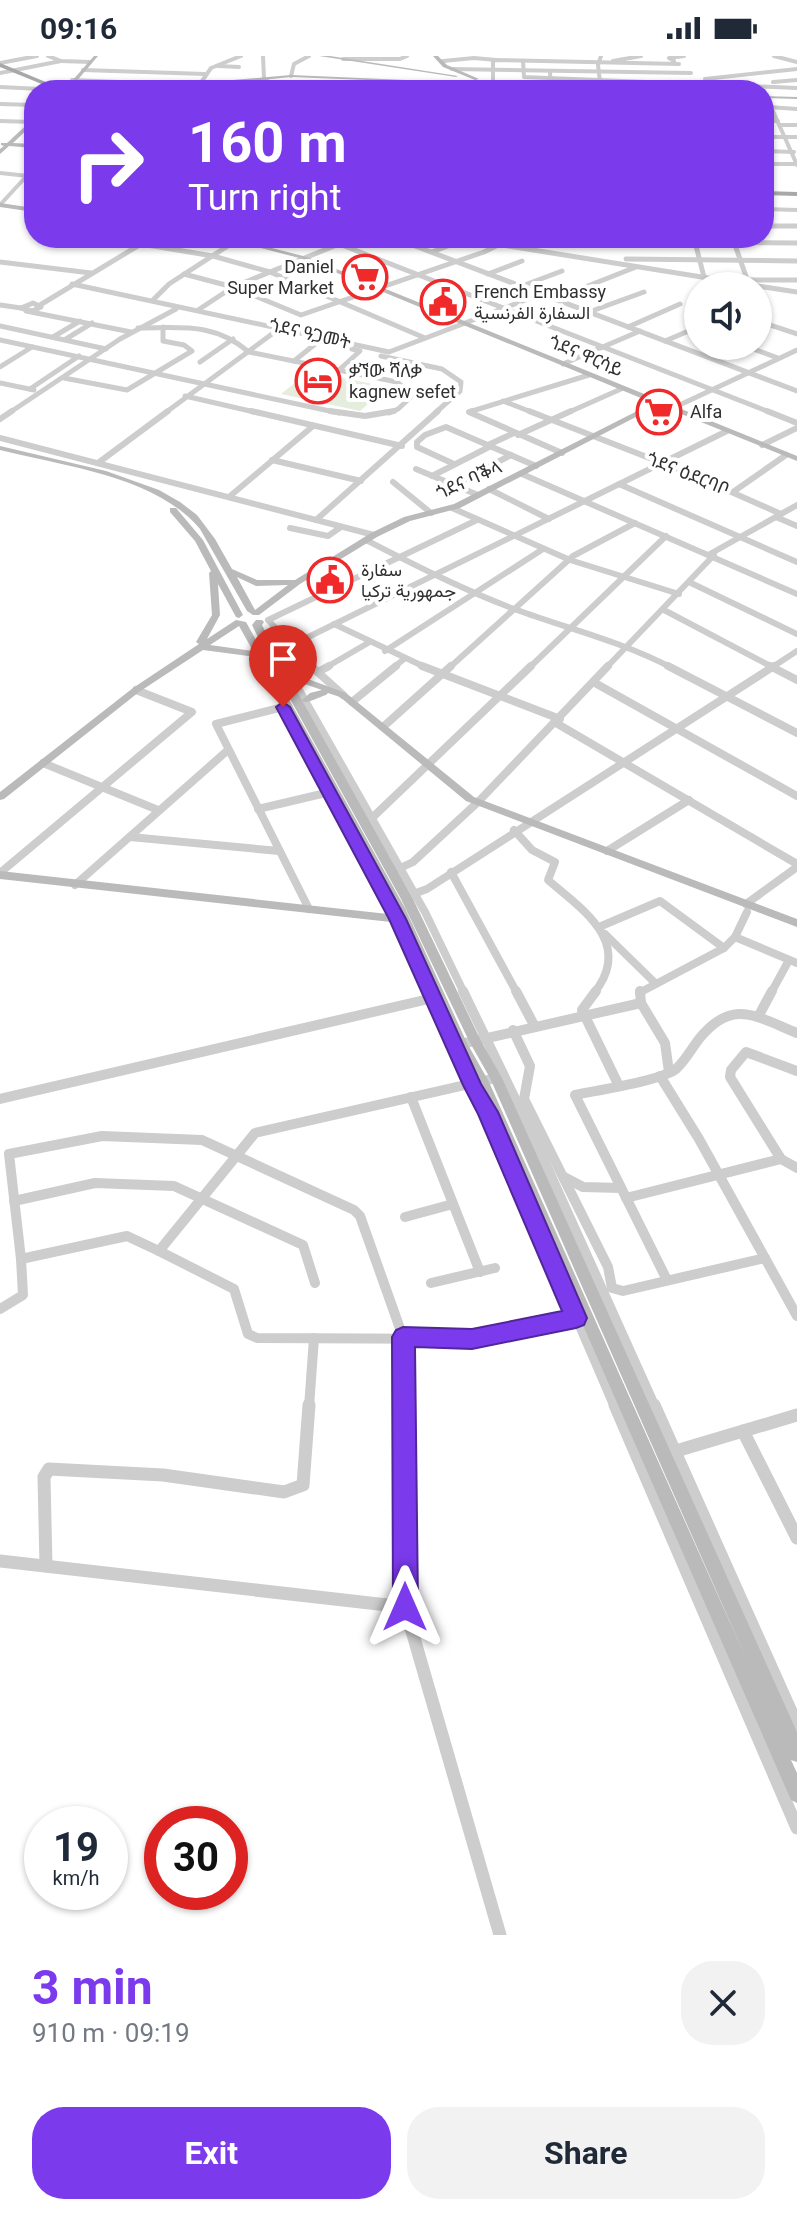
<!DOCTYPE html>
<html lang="en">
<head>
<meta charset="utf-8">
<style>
	:root { --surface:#fff; --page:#f2f2f3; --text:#1f2937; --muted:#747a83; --accent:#7c3aed }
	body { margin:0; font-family:Roboto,Vazirmatn,"Noto Sans Ethiopic",sans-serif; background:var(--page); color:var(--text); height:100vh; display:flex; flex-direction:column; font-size:30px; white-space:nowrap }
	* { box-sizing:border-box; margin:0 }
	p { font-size:26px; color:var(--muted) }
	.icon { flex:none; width:44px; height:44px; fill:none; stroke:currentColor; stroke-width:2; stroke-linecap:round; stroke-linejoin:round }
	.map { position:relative; height:1879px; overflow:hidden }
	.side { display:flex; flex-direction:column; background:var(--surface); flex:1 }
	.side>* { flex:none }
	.banner { position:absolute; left:24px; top:24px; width:750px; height:168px; border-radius:32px; box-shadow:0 2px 6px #0004; background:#7c3aed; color:#fff; overflow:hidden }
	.tools { position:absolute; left:684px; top:216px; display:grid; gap:16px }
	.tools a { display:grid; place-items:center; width:88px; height:88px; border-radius:50%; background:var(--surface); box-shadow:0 2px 6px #0004; font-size:40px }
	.speed { position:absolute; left:24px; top:1750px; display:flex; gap:16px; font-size:40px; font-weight:700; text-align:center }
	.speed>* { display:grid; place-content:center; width:104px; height:104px; border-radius:50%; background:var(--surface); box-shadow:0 2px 6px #0004; line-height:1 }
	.speed small { font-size:20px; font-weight:400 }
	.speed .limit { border:12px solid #d22; background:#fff; color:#111 }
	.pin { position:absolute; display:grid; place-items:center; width:68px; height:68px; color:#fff; margin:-82px -34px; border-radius:50% 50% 50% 0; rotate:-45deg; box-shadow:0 0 8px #0007 }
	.pin .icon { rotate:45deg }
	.me { position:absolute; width:88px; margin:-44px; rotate:0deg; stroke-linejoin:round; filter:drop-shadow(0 0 6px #0008) }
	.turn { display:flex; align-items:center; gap:28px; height:168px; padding:0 32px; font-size:36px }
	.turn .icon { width:104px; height:104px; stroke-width:2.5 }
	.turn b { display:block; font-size:56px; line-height:68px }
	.round { display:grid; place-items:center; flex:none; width:84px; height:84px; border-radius:32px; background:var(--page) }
	.headline { display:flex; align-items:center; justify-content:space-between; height:136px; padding:0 32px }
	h1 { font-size:48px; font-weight:700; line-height:60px; color:var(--accent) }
	.button { display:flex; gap:16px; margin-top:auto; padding:16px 32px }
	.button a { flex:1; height:92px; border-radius:32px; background:var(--accent); color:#fff; font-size:32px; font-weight:700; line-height:92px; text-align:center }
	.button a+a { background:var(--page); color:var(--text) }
	.status { display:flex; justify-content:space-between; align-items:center; height:56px; padding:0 40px; background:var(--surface); direction:ltr }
	.status svg { height:22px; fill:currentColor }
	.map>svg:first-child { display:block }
</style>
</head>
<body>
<div class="status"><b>09:16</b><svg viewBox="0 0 49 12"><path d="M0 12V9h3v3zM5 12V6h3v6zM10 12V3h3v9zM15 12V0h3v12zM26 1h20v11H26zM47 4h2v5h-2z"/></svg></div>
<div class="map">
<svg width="797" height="1879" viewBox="0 0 797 1879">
	<rect width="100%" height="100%" fill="#fff"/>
	<polygon fill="#e5eede" points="310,315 387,331 360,355 281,338"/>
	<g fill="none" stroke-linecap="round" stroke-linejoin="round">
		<g stroke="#cdcdcd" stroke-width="4">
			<polyline points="48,0 61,5 90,6"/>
			<polyline points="263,0 264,22 279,34"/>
			<polyline points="601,0 598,9 601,34"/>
			<polyline points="774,0 797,6"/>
			<polyline points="343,3 400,3 407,0"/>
			<polyline points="443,5 474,2 496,4"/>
			<polyline points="523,5 524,21 797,32"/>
			<polyline points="613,5 641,0"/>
			<polyline points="674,5 669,2 684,0"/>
			<polyline points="0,7 37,0"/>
			<polyline points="218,10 239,11"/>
			<polyline points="452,13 691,17"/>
			<polyline points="83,14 205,18"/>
			<polyline points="550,16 551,34"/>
			<polyline points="0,17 61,5"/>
			<polyline points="291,20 294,8 309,0"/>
			<polyline points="705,23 797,13"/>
			<polyline points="72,24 190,29"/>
			<polyline points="493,25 493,4 679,8"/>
			<polyline points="773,26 797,24"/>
			<polyline points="0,31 41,33"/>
			<polyline points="87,34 107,30"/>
			<polyline points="213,34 200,28 211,12 241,0"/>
			<polyline points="247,34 270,29"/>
			<polyline points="327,34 335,32"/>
			<polyline points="764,35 797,109"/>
			<polyline points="0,48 34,49"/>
			<polyline points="768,51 797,53"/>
			<polyline points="0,65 34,66"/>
			<polyline points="764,65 778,65"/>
			<polyline points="780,69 797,69"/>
			<polyline points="764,81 797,81"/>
			<polyline points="764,95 794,96"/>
			<polyline points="764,108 797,108"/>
			<polyline points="0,117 28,120"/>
			<polyline points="0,149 34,112"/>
			<polyline points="764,153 797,154"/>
		</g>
		<g stroke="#cdcdcd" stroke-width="5">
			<polyline points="764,170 797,170"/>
			<polyline points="324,182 772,357"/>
			<polyline points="394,182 797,335"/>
			<polyline points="458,182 758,230"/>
			<polyline points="694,182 704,221"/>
			<polyline points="733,183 749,229"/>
			<polyline points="503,184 797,187"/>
			<polyline points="141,188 213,200 270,216 425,282"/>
			<polyline points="432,196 466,183"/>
			<polyline points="626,203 797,205"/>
			<polyline points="0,206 91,217"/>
			<polyline points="184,218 233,231 301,259 484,196 500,188 502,182"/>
			<polyline points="488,218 522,205"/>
			<polyline points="748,224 797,224"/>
			<polyline points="72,228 389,296 541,238"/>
			<polyline points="522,230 562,215"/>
			<polyline points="758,230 797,236"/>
			<polyline points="555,243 636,211"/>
			<polyline points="153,244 169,228 240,182"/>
			<polygon points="33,247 41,251 32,255 21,252"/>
			<polyline points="0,249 21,252"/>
			<polyline points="40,249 151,182"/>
			<polyline points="198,254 233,231 354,182"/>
			<polyline points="26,255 131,276"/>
			<polyline points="589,256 644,236"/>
			<polyline points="758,265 797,278"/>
			<polyline points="0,270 106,293"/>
			<polyline points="628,271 680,248"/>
			<path d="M138,272C182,272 213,266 249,296L397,326L409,336L410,342L398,353L389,357"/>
			<polyline points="53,281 80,265"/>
			<polyline points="66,283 92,267"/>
			<polyline points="0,284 339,357"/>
			<polyline points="665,285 698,271"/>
			<polyline points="745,290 778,302"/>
			<polyline points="381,300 442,313 461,326 460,335 435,357"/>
			<polyline points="294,305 319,285"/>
			<polyline points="200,306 233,283"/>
			<polyline points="563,308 640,275"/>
			<polyline points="0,311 32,291"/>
			<polyline points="339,314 360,295 352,293"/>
			<polyline points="64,322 127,334 192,295 184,289 163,285 163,271"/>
			<polyline points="0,327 34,334"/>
			<polyline points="30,333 79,300"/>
			<polyline points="185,340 259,357"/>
			<polyline points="503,345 534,357"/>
			<polyline points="671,353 797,294"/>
			<polyline points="9,357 120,283 176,253"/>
			<polyline points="165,357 276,275 283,276"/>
			<polyline points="472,357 469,356 589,319"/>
			<polyline points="567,357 621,333"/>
		</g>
		<g stroke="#cdcdcd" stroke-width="6">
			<polyline points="251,355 402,390"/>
			<polyline points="330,355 365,360 394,355"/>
			<polyline points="472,355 469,356 562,397"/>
			<polyline points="529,355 693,419 781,458"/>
			<polyline points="767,355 797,367"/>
			<polyline points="0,363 12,355"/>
			<polyline points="518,379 571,355"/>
			<polyline points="0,382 374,479"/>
			<polyline points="488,389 514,377"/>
			<polyline points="762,389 797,372"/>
			<polyline points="272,404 361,425"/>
			<polyline points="98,407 168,355"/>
			<polyline points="454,408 417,391 417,386 425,379 446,371 536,410"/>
			<polyline points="416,413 478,439"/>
			<polyline points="522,418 797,538"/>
			<polyline points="432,420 491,390"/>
			<polyline points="393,426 431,457"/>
			<polyline points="456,428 511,399"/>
			<polyline points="619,428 797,506"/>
			<polyline points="489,433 549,463"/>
			<polyline points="733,436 786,399"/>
			<polyline points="229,441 313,370"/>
			<polyline points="452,452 570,504 679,538"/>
			<polyline points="776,461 797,470"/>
			<polyline points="316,464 438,355"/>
			<polyline points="290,472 328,480 341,471"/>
			<path d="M366,484C415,509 465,535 517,554C569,573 623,586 672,612"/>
			<polyline points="710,498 797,449"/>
			<polyline points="691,527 797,578"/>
			<polyline points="664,554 774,612"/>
			<polyline points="334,568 427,612"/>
			<polyline points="290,590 727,375"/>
			<polyline points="385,595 543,493"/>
			<polyline points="314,612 268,564 477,464"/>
			<polyline points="325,612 368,587"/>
			<polyline points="393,612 404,603"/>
			<polyline points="449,612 573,500 635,467"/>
			<polyline points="529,612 666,480"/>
			<polyline points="606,612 714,499"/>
			<polyline points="771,612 797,595"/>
		</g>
		<g stroke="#cdcdcd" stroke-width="8">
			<polyline points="311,610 343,639"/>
			<polyline points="422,610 560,663"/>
			<polyline points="668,610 797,677"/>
			<polyline points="770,610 797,624"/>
			<polyline points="318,616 329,610"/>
			<polyline points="291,620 425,856 464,937"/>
			<polyline points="595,627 797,740"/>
			<polyline points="286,645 282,646 283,651 398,863 431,937"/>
			<polyline points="352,646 396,610"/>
			<polyline points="283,651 216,668 309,853"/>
			<polyline points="556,667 797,808"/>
			<polyline points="383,671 451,610"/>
			<polyline points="43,707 158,754"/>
			<polyline points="258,753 330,736"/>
			<polyline points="373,761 531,610"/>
			<path d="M514,774L532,794L555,806L548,824C583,854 634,887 594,937"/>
			<polyline points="130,781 279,795"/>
			<polyline points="607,795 689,744"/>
			<polyline points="396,814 413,806 478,746 608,610"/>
			<polyline points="451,816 517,937"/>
			<polyline points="0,817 192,656 136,634"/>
			<polyline points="75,829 228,694"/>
			<polyline points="416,837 427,833 774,610"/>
			<polyline points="746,848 797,811"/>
			<polyline points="599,871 660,845 724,892"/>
			<polyline points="605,878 654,926"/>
			<polyline points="735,881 797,907"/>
			<polyline points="639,937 724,892 735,881 747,856"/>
			<polyline points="771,937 789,904"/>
		</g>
		<g stroke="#cdcdcd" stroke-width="10">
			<polyline points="430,935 472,1029 488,1056 615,1351"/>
			<polyline points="463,935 533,1080 655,1351"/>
			<polyline points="516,935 534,969"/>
			<polyline points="596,935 582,954 618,1028"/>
			<polyline points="640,935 641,947 665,987 669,1016"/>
			<polyline points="758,961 772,935"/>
			<polyline points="513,974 530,1010 524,1043 608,1211 612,1232 623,1235 765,1202"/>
			<polyline points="461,988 641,947"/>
			<polyline points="797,1015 746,996 731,1014 730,1021 781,1103 797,1112"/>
			<polyline points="660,1020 699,1083 797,1260"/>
			<polyline points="496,1022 255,1077 159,1195 234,1233 248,1278 257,1282 472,1283 576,1262"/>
			<polyline points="411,1041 480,1216"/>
			<polyline points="0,1043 433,942"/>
			<polyline points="564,1121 583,1131 621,1132"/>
			<polyline points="626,1142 781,1103"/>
			<polyline points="14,1145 95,1127 174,1130 303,1189 315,1227"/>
			<polyline points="405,1161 453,1148"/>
			<polyline points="159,1195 127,1180 21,1203 9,1098 102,1080 202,1084 354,1154 360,1160 403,1281 404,1351"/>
			<path d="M667,1224L575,1039C598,1034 660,1025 676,1013C685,1005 692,992 699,983C732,942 755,960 797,977"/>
			<polyline points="431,1227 495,1212"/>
			<polyline points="0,1253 23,1239 21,1203"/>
			<polyline points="309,1351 314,1282"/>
		</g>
		<g stroke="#cdcdcd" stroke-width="13">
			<polyline points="404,1349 405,1551 500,1879"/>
			<polyline points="615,1349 797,1772"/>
			<polyline points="654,1349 797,1669"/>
			<polyline points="743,1375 797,1482"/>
			<polyline points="676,1395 797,1359"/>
			<polyline points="0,1505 405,1551"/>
			<polyline points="46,1510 44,1421 49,1413 163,1419 284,1436 303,1429 309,1349"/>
		</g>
		<g fill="#bababa" fill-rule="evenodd">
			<polygon points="94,0 98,0 69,34 64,34"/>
			<polygon points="319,0 330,0 458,20 456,21"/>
			<polygon points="433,0 438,0 447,9 479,23 475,24 443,11"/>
			<polygon points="291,19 612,33 614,34 291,21 166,34 197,27"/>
			<polygon points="764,40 797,41 797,43 764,42"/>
			<polygon points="34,62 34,67 13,87 34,88 34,92 9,90 0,98 0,93 4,90 1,89 1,87 7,87"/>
			<polygon points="0,147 34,152 34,156 0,151"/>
			<path d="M223,182H233L307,201L797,400V405L659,349L460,452L410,465L377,481L300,528L259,559H253L247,555L200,473C156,420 63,410 0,394V390L106,415L159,434L180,446L197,459L215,483L232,513L257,524H295L371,477L404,461L454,448L653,347L303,203ZM237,521L256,530L288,529L255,554Z"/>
			<path d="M170,452H176L203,484L243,559L239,562L236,561L218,528L220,559L207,583L236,564L246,566L405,852L467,987L489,1026L749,1609L490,1022L469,985L401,843L275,616L252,569L256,564H262L264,566L262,569L286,615L346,637L474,741L797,863V871L466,745L340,641L328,637L326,639C319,641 309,647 304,646L302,644L310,637L322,634L290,623L413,843L481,985L502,1022L797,1676V1706L791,1704L797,1717V1747L791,1744L477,1027L455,988L400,867L0,823V815L397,859L256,601L203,594L139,636L4,743L0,744V736L133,632L199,588L196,586L212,559L209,517L211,515L195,485L170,456ZM239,570L253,595L210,589Z"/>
		</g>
		<g fill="#a8a8a8" fill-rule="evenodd">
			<polygon points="0,7 53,29 54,30 49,31 0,11"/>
			<polygon points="764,135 797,136 797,140 764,139"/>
		</g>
	</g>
	<polygon fill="#7c3aed" stroke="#51269a" stroke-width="2" points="283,646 290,651 406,863 481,1028 498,1056 587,1262 584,1269 576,1272 472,1293 415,1291 418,1551 414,1560 405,1563 396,1560 393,1551 392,1281 396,1274 403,1271 472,1273 562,1255 478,1058 463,1029 389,863 276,651"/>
	<defs>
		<g id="supermarket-ring" transform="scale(2.3)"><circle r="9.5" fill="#fff" stroke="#f02a2b" stroke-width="1.5"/><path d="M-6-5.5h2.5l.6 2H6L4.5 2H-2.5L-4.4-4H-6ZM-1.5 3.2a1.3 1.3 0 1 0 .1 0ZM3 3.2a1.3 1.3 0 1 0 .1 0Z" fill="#f02a2b"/></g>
		<g id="civic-ring" transform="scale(2.3)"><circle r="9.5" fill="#fff" stroke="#f02a2b" stroke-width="1.5"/><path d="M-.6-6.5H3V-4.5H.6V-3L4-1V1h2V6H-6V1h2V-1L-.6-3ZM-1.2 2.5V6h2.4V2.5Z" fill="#f02a2b"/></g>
		<g id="hotel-ring" transform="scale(2.3)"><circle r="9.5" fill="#fff" stroke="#f02a2b" stroke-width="1.5"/><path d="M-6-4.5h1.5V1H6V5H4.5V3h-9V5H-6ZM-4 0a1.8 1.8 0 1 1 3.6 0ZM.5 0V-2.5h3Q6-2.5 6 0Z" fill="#f02a2b"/></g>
	</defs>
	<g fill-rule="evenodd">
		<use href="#supermarket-ring" x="365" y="221"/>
		<use href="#civic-ring" x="443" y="246"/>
		<use href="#hotel-ring" x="318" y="325"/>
		<use href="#supermarket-ring" x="659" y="356"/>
		<use href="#civic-ring" x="330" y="524"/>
	</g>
	<g text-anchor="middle" stroke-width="8" stroke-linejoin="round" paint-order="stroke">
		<g font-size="18" fill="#303030" stroke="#fff" text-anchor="start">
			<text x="334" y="217" text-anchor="end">Daniel<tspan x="334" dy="21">Super Market</tspan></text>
			<text x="474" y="242">French Embassy<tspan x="474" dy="21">السفارة الفرنسية</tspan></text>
			<text x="349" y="321">ቃኘው ሻለቃ<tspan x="349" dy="21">kagnew sefet</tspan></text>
			<text x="690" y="362">Alfa</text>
			<text x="361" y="520">سفارة<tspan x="361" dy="21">جمهورية تركيا</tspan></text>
		</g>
		<g font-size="18" fill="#303030" stroke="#fff">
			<text transform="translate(310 278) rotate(13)" y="6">ጎደና ዓጋመት</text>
			<text transform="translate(586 300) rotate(23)" y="6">ጎደና ዋርሳይ</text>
			<text transform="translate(688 418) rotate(22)" y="6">ጎደና ዕደርባቦ</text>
			<text transform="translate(469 424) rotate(-24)" y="6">ጎደና ባቕላ</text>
		</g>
	</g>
</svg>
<div class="tools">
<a><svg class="icon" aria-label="sound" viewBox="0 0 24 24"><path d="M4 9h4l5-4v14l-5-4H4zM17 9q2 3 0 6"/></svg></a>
</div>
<div class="speed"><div>19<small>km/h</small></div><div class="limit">30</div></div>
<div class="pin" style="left:283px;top:651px;background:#d93025"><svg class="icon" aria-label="arrive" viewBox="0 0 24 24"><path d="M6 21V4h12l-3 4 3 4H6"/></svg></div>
<svg class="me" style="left:405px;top:1551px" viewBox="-20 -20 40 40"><path d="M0-17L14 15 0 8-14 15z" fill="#7c3aed" stroke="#fff" stroke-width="4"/></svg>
<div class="banner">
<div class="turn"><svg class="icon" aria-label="right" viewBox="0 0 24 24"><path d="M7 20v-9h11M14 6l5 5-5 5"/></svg><div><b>160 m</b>Turn right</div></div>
</div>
</div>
<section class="side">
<div class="headline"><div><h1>3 min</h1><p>910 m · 09:19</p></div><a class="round"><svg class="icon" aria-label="close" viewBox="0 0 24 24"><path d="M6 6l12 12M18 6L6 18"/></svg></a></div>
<div class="button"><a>Exit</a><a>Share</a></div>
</section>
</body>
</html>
